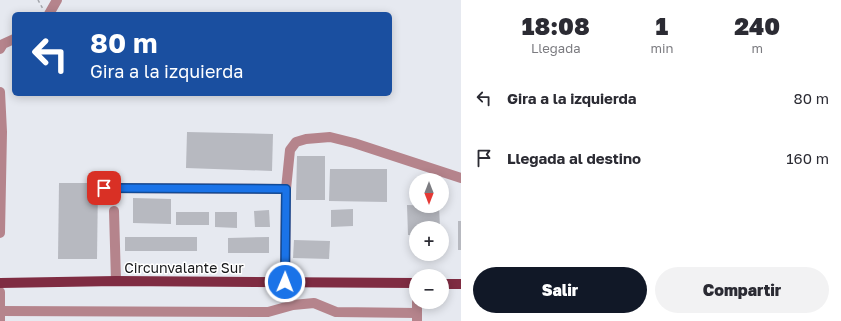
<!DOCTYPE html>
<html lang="es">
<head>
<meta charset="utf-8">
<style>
	:root { --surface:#fff; --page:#f2f2f3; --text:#2b2b33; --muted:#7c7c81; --accent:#111827 }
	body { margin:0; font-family:"Golos Text",sans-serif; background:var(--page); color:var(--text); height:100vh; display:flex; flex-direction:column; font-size:15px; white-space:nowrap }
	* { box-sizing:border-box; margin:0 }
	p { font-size:13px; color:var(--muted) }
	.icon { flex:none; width:22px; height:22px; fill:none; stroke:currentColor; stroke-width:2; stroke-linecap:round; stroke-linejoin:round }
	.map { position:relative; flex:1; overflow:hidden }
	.panel { display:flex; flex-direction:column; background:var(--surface); width:380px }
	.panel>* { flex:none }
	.banner { position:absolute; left:12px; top:12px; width:380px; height:84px; border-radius:6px; box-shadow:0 2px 10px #0003; background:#1a4fa0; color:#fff; overflow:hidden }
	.needle { width:26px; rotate:180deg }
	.buttons { position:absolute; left:409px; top:173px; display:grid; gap:8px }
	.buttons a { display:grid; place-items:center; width:40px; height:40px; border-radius:50%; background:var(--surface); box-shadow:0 2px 10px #0003; font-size:20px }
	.pin { position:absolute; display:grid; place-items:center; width:34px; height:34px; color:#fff; margin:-17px; border-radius:8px; box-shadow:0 2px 6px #0006 }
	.me { position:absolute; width:44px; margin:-22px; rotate:1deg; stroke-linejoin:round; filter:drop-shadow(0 0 3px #0008) }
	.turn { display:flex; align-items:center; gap:14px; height:84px; padding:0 12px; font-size:18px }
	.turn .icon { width:52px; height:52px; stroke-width:2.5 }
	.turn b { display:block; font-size:28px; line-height:34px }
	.eta { display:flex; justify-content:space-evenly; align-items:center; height:68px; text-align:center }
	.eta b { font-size:24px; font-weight:800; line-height:28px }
	.action { display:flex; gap:8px; margin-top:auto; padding:8px 12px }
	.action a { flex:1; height:46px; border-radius:24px; background:var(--accent); color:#fff; font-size:16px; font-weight:800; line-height:46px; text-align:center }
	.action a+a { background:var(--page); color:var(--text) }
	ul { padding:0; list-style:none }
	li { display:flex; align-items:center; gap:12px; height:60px; padding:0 12px }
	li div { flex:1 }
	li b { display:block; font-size:15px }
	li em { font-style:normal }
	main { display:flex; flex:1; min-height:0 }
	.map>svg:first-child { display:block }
</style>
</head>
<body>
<main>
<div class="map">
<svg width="461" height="321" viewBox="0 0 461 321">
	<rect width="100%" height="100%" fill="#e6e9f0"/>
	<g fill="#b7b9c0">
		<polygon points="187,132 273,134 272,171 186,168"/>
		<polygon points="297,156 325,156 325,200 296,200"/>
		<polygon points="330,169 387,169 387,202 329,201"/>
		<polygon points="59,183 98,183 97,259 58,259"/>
		<polygon points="133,198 171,199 171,224 133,223"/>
		<polygon points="407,205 439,206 440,228 416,228 416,235 408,235"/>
		<polygon points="353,209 353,226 331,227 331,210"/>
		<polygon points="269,210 270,227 255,227 254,211"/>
		<rect x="176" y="212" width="33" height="13"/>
		<polygon points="215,212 237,212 237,228 215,227"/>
		<rect x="458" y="221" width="3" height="29"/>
		<rect x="125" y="237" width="72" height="14"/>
		<polygon points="269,237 269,253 228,253 228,238"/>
		<polygon points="294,240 330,241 329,259 293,258"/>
	</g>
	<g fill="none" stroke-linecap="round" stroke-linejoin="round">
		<polyline stroke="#a3a5ab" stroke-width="1.5" stroke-dasharray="3 3" stroke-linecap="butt" points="38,0 43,9"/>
		<g stroke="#b5848c" stroke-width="10">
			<polyline points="49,14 57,0"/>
			<polyline points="0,49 3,44 14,39"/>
			<polyline points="0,92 2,132 0,233"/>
			<polyline points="104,188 286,189"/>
			<polyline points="114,211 116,281"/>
			<polyline points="285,282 286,189 290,150 296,142 306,139 330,137 354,143 461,178"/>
			<polyline points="0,292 0,321"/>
			<polyline points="417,302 417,321"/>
			<polyline points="1,311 268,312 293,305 314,303 336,312 417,313"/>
		</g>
		<g stroke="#7f2c42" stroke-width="10">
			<polyline points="0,283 116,281 416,283"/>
			<polyline points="442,284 461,284"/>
		</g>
	</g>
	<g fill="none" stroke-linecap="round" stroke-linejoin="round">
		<g stroke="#114b97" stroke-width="10">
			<polyline id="route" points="104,188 286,189 285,282"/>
		</g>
		<use href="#route" stroke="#1a73e8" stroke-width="7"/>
	</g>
	<g text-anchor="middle" stroke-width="3" stroke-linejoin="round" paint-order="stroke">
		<g font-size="14" fill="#17181a" stroke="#fff">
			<text x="184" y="273">Circunvalante Sur</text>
		</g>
	</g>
</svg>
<div class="buttons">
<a><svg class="needle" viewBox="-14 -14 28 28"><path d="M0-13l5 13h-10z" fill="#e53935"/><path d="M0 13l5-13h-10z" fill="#7c7c81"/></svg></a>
<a>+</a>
<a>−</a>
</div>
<div class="pin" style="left:104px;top:188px;background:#d93025"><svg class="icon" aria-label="arrive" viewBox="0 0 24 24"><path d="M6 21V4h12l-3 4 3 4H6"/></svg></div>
<svg class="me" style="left:285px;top:282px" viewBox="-20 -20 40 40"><circle r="17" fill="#1a73e8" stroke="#fff" stroke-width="3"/><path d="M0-11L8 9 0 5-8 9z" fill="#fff"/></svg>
<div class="banner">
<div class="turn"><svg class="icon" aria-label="left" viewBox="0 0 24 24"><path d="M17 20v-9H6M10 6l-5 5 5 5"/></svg><div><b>80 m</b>Gira a la izquierda</div></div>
</div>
</div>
<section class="panel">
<div class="eta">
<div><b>18:08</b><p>Llegada</p></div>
<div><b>1</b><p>min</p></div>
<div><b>240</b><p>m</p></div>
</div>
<ul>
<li><svg class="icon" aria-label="left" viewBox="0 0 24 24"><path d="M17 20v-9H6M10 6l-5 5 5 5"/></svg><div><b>Gira a la izquierda</b></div><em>80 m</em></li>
<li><svg class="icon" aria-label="arrive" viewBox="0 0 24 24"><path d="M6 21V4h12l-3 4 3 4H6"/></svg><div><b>Llegada al destino</b></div><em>160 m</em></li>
</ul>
<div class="action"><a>Salir</a><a>Compartir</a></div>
</section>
</main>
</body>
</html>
